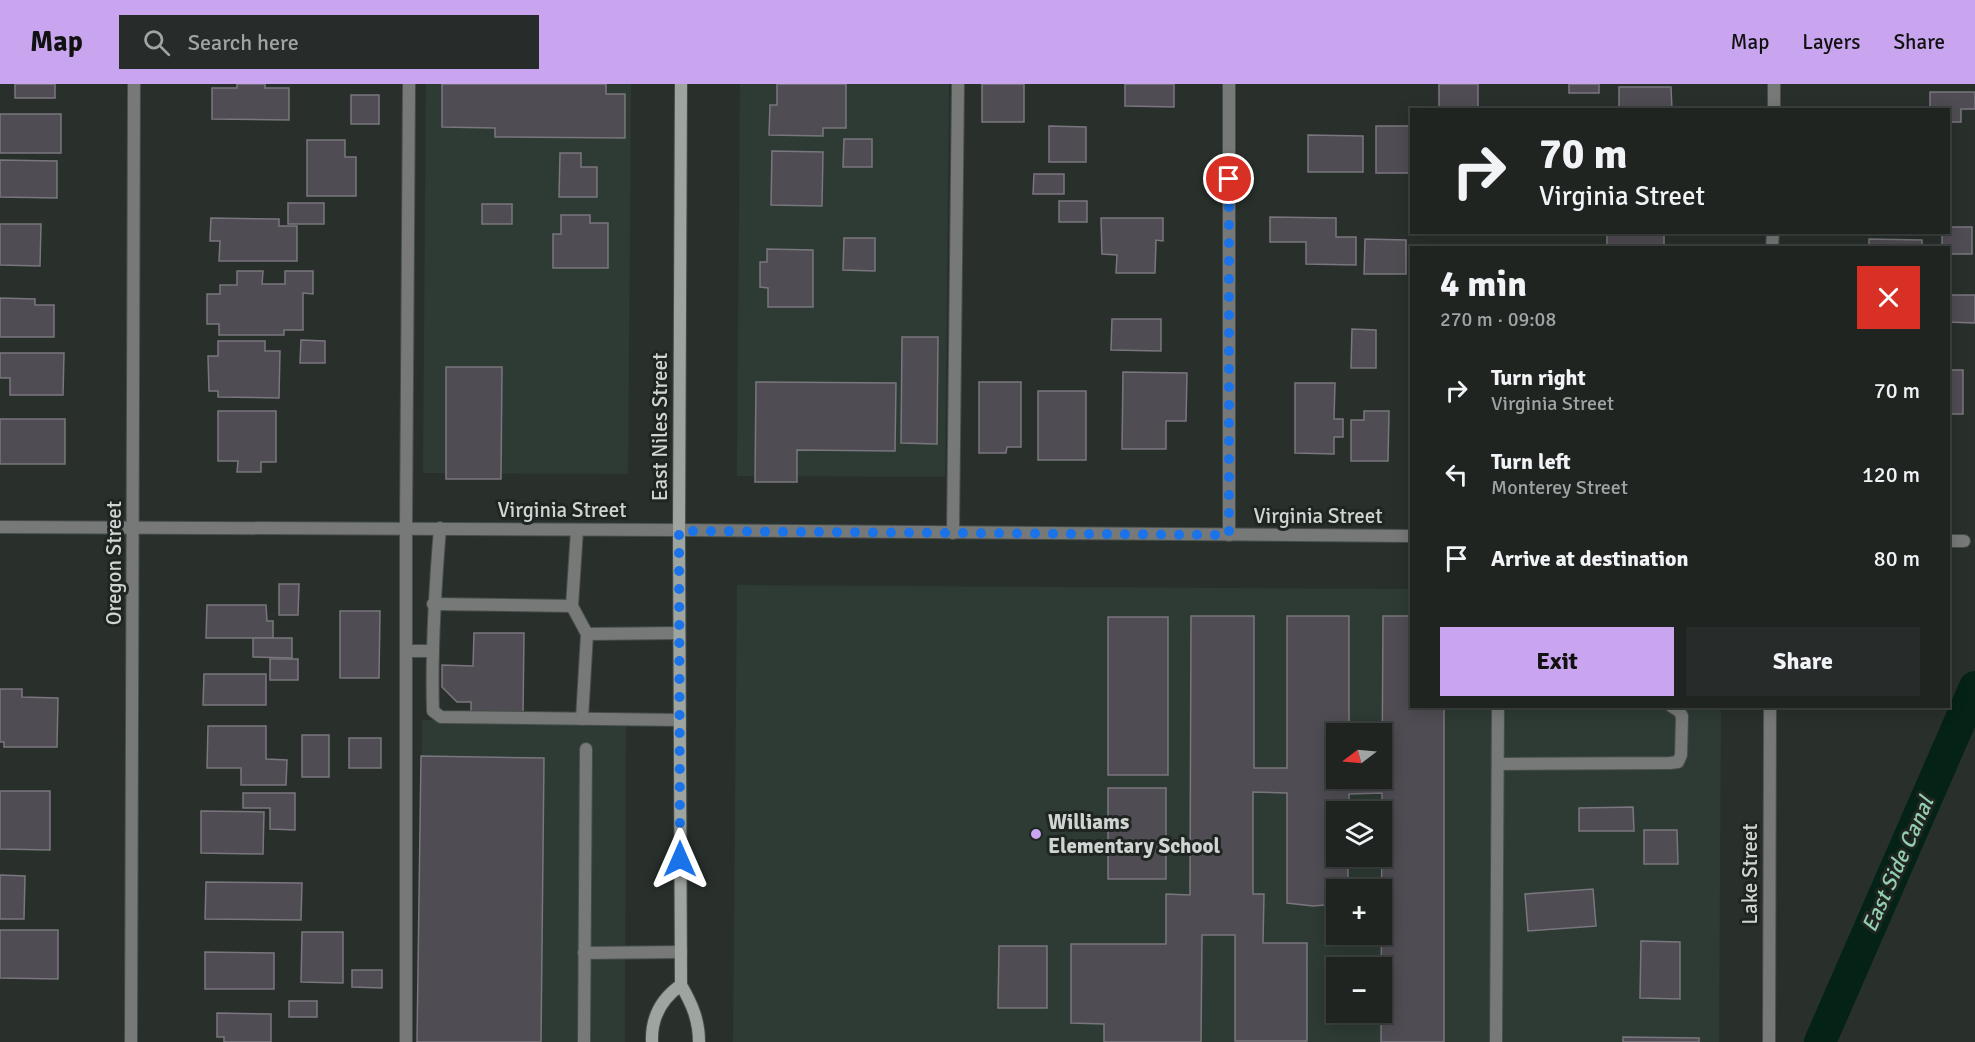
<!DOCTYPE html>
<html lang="en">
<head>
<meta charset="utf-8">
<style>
	:root { --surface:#1f2421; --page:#272c2a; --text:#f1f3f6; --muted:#a1a4a5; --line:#3c413f; --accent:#c8a5ee }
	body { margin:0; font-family:Signika,sans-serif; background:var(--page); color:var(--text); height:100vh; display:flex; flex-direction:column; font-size:22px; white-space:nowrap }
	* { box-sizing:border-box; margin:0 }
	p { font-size:20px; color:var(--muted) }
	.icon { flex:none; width:33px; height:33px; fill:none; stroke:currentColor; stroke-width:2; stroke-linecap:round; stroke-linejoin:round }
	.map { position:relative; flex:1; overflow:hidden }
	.panel { position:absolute; left:1410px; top:162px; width:540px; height:462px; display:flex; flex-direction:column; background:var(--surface); border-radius:0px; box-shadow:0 3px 15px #0003,0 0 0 2px var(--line) }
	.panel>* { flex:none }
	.hud { position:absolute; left:1410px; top:24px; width:540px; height:126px; border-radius:0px; box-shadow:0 3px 15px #0003,0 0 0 2px var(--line); background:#1f2421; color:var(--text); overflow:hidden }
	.needle { width:39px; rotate:254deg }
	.tools { position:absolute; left:1326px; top:639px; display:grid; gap:12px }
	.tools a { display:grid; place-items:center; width:66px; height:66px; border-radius:0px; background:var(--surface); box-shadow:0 3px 15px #0003,0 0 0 2px var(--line); font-size:30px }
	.pin { position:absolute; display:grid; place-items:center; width:51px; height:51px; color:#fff; margin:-26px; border:3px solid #fff; border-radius:50%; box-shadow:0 2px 6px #0007 }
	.me { position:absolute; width:66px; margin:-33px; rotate:0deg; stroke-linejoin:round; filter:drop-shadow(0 0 4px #0008) }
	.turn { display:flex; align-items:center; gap:21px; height:126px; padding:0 30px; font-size:27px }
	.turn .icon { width:78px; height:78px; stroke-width:2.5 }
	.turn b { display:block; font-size:42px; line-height:51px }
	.round { display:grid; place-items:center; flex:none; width:63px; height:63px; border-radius:0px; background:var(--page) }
	.overview { display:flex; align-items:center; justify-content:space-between; height:102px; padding:0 30px }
	h1 { font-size:36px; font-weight:700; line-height:45px }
	.button { display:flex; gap:12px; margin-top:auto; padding:12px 30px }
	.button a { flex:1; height:69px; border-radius:0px; background:var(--accent); color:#111; font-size:24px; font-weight:700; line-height:69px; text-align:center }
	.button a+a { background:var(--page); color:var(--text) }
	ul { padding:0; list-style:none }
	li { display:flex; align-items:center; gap:18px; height:84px; padding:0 30px }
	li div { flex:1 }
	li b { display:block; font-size:22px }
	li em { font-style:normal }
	header { display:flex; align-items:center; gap:36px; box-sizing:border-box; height:84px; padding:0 30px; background:var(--accent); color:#111 }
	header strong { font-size:28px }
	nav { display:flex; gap:33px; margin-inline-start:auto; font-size:21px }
	.search { width:420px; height:54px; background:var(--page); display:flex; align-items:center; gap:15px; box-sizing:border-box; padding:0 21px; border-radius:0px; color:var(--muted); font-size:22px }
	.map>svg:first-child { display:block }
</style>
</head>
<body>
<header>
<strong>Map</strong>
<div class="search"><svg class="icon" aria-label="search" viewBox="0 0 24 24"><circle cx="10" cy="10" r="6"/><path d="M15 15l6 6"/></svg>Search here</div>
<nav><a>Map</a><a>Layers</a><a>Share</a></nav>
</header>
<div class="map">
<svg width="1975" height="958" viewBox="0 0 1975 958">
	<rect width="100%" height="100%" fill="#29302c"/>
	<g fill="#2d3b34" fill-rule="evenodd">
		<polygon points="426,0 631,0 628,390 423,389"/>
		<polygon points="740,0 949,0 945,393 737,392"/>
		<path d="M737,501L1411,505L1412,622L1721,623L1719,958H733ZM1336,650H1382V694H1336ZM1336,728H1382V772H1336ZM1336,806H1382V850H1336ZM1336,884H1382V928H1336Z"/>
		<polygon points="422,636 626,636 625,958 419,958"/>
	</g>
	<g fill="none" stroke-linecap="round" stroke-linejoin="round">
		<polyline stroke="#042215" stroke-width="32" points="1820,958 1975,603"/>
	</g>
	<g fill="#4f4c53" stroke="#79767d" stroke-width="1.5">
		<rect x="15" y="0" width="40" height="14"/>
		<polygon points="237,0 265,0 265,4 289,4 289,36 212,35 212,4 237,4"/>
		<polygon points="442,0 606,0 606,10 625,10 625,54 495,53 495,44 442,43"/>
		<polygon points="777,0 846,0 846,44 823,44 823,52 769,51 770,21 777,21"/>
		<rect x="982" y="0" width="42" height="38"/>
		<polygon points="1125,0 1174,0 1174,23 1125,22"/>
		<rect x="1439" y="0" width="39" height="26"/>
		<rect x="1569" y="0" width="30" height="9"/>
		<polygon points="1619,3 1671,3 1672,26 1619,26"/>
		<polygon points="1930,8 1975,8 1975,25 1961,25 1961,38 1948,38 1948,26 1930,26"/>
		<rect x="351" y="11" width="28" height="29"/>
		<polygon points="1862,23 1913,24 1913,26 1862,26"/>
		<rect x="0" y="30" width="61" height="39"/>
		<polygon points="1049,42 1086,43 1086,78 1049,78"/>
		<polygon points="1376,42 1411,42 1412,89 1376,89"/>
		<polygon points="1308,51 1363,52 1363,88 1308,88"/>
		<polygon points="844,55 872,55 872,83 843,83"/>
		<polygon points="307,56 345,56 345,73 356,73 356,112 307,112"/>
		<polygon points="772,67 823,68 822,122 771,121"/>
		<polygon points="560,69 581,69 581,83 597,83 597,113 559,113"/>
		<polygon points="0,76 57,77 57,114 0,113"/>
		<polygon points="1034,90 1064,90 1064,110 1033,110"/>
		<rect x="1059" y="117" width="28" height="21"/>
		<rect x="288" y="119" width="36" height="21"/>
		<rect x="482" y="120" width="30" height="20"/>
		<polygon points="561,131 590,131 590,139 608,139 608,184 553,184 553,150 561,150"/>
		<polygon points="1270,133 1336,134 1336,153 1356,153 1356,181 1306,180 1306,158 1270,158"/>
		<polygon points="211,134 279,135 279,142 297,142 297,177 219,177 220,157 210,157"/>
		<polygon points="1101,134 1163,134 1163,157 1156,156 1155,189 1116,189 1117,171 1102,170"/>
		<polygon points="0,140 41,140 40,182 0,181"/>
		<polygon points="1948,143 1972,143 1972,170 1948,170 1948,164 1942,164 1942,148 1948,148"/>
		<rect x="1607" y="148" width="57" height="16"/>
		<polygon points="844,154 875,154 875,187 843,186"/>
		<polygon points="1365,155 1406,156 1406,190 1364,190"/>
		<polygon points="1869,155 1922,156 1922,164 1869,164"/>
		<polygon points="767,165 813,166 813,223 768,223 768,204 760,203 760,178 767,178"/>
		<polygon points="237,187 263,187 262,200 285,200 285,187 313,187 313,210 303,209 303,246 284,246 284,251 219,251 219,240 207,240 207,210 220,210 220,201 237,201"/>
		<polygon points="1948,211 1975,211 1975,239 1948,238"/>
		<polygon points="0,214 35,215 35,221 54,221 54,253 0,253"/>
		<polygon points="1112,235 1161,235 1161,267 1111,266"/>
		<polygon points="1352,245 1376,246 1376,284 1351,284"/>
		<polygon points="902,253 938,253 937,360 901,359"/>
		<polygon points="301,256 325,257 325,279 300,279"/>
		<polygon points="218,257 265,257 265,267 280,267 279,314 218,313 218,307 209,307 208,272 218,272"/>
		<polygon points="0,269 64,269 63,311 10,311 10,294 0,294"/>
		<polygon points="446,283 502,283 501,395 446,395"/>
		<rect x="1948" y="286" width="15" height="44"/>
		<polygon points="1123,288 1187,289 1186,337 1166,337 1166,365 1122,365"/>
		<polygon points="756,298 896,299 895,367 797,366 797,398 755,398"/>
		<polygon points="979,298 1021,298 1021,363 1007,363 1006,369 979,369"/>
		<polygon points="1295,299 1335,299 1334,335 1343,335 1343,353 1334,353 1334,370 1295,369"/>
		<rect x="1038" y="307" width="48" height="69"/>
		<polygon points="218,327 276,327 276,378 261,378 261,388 237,388 238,377 218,377"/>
		<polygon points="1364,327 1389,327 1388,377 1351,377 1351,336 1364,336"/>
		<rect x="0" y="335" width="65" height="45"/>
		<polygon points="279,500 299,500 298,531 279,531"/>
		<polygon points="207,521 266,521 267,537 273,537 273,554 206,554"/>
		<polygon points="340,527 380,527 379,594 340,594"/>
		<polygon points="1191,532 1254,532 1254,684 1287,684 1287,532 1349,532 1349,650 1336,650 1336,694 1382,694 1383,532 1412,532 1412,622 1444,622 1444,958 1381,958 1382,709 1349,710 1349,728 1336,728 1336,772 1348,772 1348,806 1336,806 1336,820 1313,822 1287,819 1287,709 1253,708 1253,810 1264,810 1263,859 1307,859 1307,957 1235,957 1235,851 1202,851 1201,958 1104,958 1104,940 1071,939 1071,860 1166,860 1166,810 1190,811"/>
		<rect x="1108" y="533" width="60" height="158"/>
		<polygon points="474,549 524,549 523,632 471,631 471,618 457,618 442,603 442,581 473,582"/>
		<polygon points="253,554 292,554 292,574 253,573"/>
		<rect x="270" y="575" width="28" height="21"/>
		<polygon points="204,590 266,590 266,621 203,621"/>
		<polygon points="0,605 22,605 22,613 58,614 57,663 4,663 4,658 0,658"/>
		<polygon points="208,642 266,642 266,675 287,676 286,701 241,701 241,684 207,684"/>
		<rect x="302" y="651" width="27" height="42"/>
		<rect x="349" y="654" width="32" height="30"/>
		<polygon points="421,672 544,674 541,958 417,958"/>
		<rect x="1108" y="704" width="58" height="91"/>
		<polygon points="0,707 50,707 50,766 0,765"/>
		<polygon points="243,709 295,709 295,746 270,745 270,724 243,724"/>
		<polygon points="1633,723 1634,747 1579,747 1579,724"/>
		<polygon points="201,727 264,728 263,770 201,769"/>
		<polygon points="1644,746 1677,746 1678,780 1644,780"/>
		<polygon points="0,791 25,792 24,835 0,835"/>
		<polygon points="206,798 302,799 301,836 205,835"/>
		<polygon points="1593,805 1596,842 1528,847 1525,810"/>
		<polygon points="0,846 58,846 58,895 0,894"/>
		<polygon points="302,848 343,848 343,899 301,898"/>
		<polygon points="1641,857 1680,858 1680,915 1640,914"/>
		<polygon points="999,862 1047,862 1047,924 998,924"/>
		<polygon points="205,868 274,869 274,905 205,905"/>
		<polygon points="352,886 382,886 382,904 352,903"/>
		<rect x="289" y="917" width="28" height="16"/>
		<polygon points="217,929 271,930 271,958 224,958 224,953 217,953"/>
		<polygon points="1623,953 1699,954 1699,958 1623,958"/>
	</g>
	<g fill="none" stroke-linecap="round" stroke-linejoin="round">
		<g stroke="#474e4a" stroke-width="14">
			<g id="service">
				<path d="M440,444C435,505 431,565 433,627L441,633L680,636"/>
				<polyline points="577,446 572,522 587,550 582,635"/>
				<polyline points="953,449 958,0"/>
				<polyline points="433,520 572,522"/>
				<polyline points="587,550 679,549"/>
				<polyline points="406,567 433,567"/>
				<polyline points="1498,680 1670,679 1678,678 1681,671 1682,632 1679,627 1671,622"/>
				<polyline points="584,869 681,868"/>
				<polyline points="406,958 406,445 409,0"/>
				<polyline points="584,958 586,665"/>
				<polyline points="1496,958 1498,622"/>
			</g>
		</g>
		<g stroke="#474e4a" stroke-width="14">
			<g id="minor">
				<polyline points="1774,26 1774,0"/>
				<polyline points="1772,164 1773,148"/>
				<polyline points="0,443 679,446"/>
				<polyline points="1229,451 1229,0"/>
				<polyline points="1948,457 1964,457"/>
				<polyline points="131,958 134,0"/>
				<polyline points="1769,958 1770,622"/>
			</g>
		</g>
		<g stroke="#474e4a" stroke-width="14">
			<polyline id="tertiary" points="679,446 1412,452"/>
		</g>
		<g stroke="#474e4a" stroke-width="14">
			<g id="secondary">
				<path d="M681,0L679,446L681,901C692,920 699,936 699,958"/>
				<path d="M652,958C651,933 661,915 681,901"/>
			</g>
		</g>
		<use href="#service" stroke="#767977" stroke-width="12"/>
		<use href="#minor" stroke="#767977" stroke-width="12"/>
		<use href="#tertiary" stroke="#767977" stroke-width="12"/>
		<use href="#secondary" stroke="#9ea4a0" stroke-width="12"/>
	</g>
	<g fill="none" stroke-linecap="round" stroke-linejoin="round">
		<polyline stroke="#1a73e8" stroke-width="10" stroke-dasharray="0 18" points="680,775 679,447 1229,451 1229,95"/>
	</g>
	<circle fill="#c8a5ee" stroke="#1f2622" stroke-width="2" cx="1036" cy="750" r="6"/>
	<g text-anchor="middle" stroke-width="6" stroke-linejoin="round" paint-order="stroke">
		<g font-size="21" fill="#d0d4d2" stroke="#1f2622">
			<text transform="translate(660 343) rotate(-90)" y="7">East Niles Street</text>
			<text x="562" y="433">Virginia Street</text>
			<text x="1318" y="439">Virginia Street</text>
			<text transform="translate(114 479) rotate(-90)" y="7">Oregon Street</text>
			<text transform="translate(1750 790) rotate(-90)" y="7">Lake Street</text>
		</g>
		<g font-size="21" font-weight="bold" fill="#d0d4d2" stroke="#1f2622" text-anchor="start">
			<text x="1048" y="745">Williams<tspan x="1048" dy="24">Elementary School</tspan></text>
		</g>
		<g font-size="22" font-style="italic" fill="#93ceaf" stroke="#1f2622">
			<text transform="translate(1897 780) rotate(-66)" y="8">East Side Canal</text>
		</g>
	</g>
</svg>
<div class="tools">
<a><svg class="needle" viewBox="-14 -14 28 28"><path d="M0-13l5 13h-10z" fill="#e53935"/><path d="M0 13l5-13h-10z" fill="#a1a4a5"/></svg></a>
<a><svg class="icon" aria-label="layers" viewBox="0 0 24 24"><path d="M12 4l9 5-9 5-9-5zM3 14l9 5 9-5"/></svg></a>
<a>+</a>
<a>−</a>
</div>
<div class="pin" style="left:1229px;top:95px;background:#d93025"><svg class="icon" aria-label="arrive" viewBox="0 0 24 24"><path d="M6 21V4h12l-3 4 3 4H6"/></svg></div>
<svg class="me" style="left:680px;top:775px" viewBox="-20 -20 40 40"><path d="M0-17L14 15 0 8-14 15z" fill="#1a73e8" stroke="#fff" stroke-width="4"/></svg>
<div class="hud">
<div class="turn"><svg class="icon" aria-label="right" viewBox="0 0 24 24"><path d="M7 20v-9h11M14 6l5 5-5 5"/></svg><div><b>70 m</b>Virginia Street</div></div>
</div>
<section class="panel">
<div class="overview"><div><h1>4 min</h1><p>270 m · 09:08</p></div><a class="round" style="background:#d93025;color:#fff"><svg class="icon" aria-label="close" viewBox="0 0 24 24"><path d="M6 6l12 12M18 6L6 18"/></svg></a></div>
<ul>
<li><svg class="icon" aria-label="right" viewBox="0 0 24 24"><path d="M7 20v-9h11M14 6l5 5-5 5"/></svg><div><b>Turn right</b><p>Virginia Street</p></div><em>70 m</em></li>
<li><svg class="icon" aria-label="left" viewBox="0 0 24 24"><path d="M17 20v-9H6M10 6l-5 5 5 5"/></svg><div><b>Turn left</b><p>Monterey Street</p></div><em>120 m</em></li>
<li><svg class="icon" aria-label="arrive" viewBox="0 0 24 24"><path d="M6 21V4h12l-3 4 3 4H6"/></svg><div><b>Arrive at destination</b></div><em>80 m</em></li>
</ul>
<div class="button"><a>Exit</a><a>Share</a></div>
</section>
</div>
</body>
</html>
